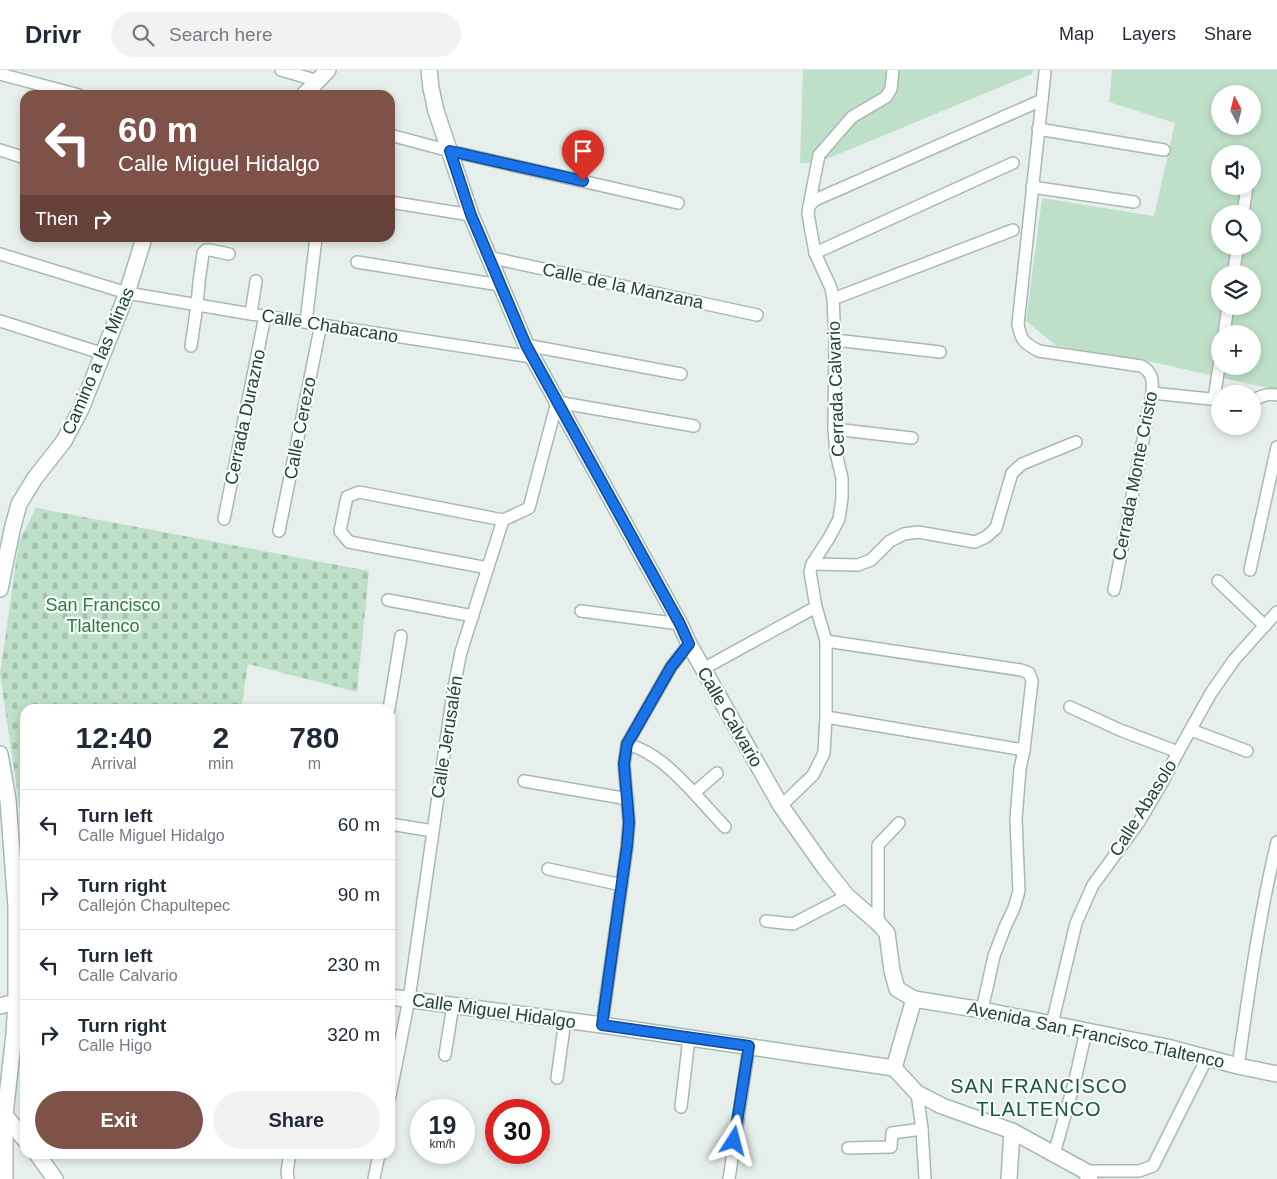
<!DOCTYPE html>
<html lang="en">
<head>
<meta charset="utf-8">
<style>
	:root { --surface:#fff; --page:#f2f2f3; --text:#1f2937; --muted:#747a83; --line:#e0e1e3; --accent:#7f5249 }
	body { margin:0; font-family:Arial,sans-serif; background:var(--page); color:var(--text); height:100vh; display:flex; flex-direction:column; font-size:19px; white-space:nowrap }
	* { box-sizing:border-box; margin:0 }
	p { font-size:16px; color:var(--muted) }
	.icon { flex:none; width:28px; height:28px; fill:none; stroke:currentColor; stroke-width:2; stroke-linecap:round; stroke-linejoin:round }
	.map { position:relative; flex:1; overflow:hidden }
	.details { position:absolute; left:20px; top:634px; width:375px; height:455px; display:flex; flex-direction:column; background:var(--surface); border-radius:15px; box-shadow:0 2px 8px #0003 }
	.details>* { flex:none }
	.hud { position:absolute; left:20px; top:20px; width:375px; height:152px; border-radius:15px; box-shadow:0 2px 8px #0003; background:#7f5249; color:#fff; overflow:hidden }
	.needle { width:32px; rotate:353deg }
	.buttons { position:absolute; left:1211px; top:15px; display:grid; gap:10px }
	.buttons a { display:grid; place-items:center; width:50px; height:50px; border-radius:50%; background:var(--surface); box-shadow:0 2px 8px #0003; font-size:25px }
	.speed { position:absolute; left:410px; top:1029px; display:flex; gap:10px; font-size:25px; font-weight:700; text-align:center }
	.speed>* { display:grid; place-content:center; width:65px; height:65px; border-radius:50%; background:var(--surface); box-shadow:0 2px 8px #0003; line-height:1 }
	.speed small { font-size:12px; font-weight:400 }
	.speed .limit { border:8px solid #d22; background:#fff; color:#111 }
	.pin { position:absolute; display:grid; place-items:center; width:42px; height:42px; color:#fff; margin:-51px -21px; border-radius:50% 50% 50% 0; rotate:-45deg; box-shadow:0 0 5px #0007 }
	.pin .icon { rotate:45deg }
	.me { position:absolute; width:55px; margin:-28px; rotate:9deg; stroke-linejoin:round; filter:drop-shadow(0 0 4px #0008) }
	.turn { display:flex; align-items:center; gap:18px; height:105px; padding:0 15px; font-size:22px }
	.turn .icon { width:65px; height:65px; stroke-width:2.5 }
	.turn b { display:block; font-size:35px; line-height:42px }
	.then { display:flex; align-items:center; height:48px; padding:0 15px; background:#0003; gap:10px; font-size:19px }
	.eta { display:flex; justify-content:space-evenly; align-items:center; height:85px; text-align:center }
	.eta b { font-size:30px; font-weight:700; line-height:35px }
	.primary-button { display:flex; gap:10px; margin-top:auto; padding:10px 15px }
	.primary-button a { flex:1; height:58px; border-radius:30px; background:var(--accent); color:#fff; font-size:20px; font-weight:700; line-height:58px; text-align:center }
	.primary-button a+a { background:var(--page); color:var(--text) }
	ul { padding:0; list-style:none }
	li { display:flex; align-items:center; gap:15px; height:70px; padding:0 15px; border-top:1px solid var(--line) }
	li div { flex:1 }
	li b { display:block; font-size:19px }
	li em { font-style:normal }
	header { display:flex; align-items:center; gap:30px; box-sizing:border-box; height:70px; padding:0 25px; background:var(--surface); border-bottom:1px solid var(--line) }
	header strong { font-size:24px }
	nav { display:flex; gap:28px; margin-inline-start:auto; font-size:18px }
	.search { width:350px; height:45px; background:var(--page); display:flex; align-items:center; gap:12px; box-sizing:border-box; padding:0 18px; border-radius:28px; color:var(--muted); font-size:19px }
	.map>svg:first-child { display:block }
</style>
</head>
<body>
<header>
<strong>Drivr</strong>
<div class="search"><svg class="icon" aria-label="search" viewBox="0 0 24 24"><circle cx="10" cy="10" r="6"/><path d="M15 15l6 6"/></svg>Search here</div>
<nav><a>Map</a><a>Layers</a><a>Share</a></nav>
</header>
<div class="map">
<svg width="1277" height="1109" viewBox="0 0 1277 1109">
	<defs>
		<pattern id="cemetery-stones" width="16" height="16" patternUnits="userSpaceOnUse" patternTransform="scale(1.25)"><rect width="16" height="16" fill="#bfe0c8"/><path d="M2 7V4a2 2 0 0 1 4 0v3zM10 15v-3a2 2 0 0 1 4 0v3z" fill="#a4c1ad"/></pattern>
	</defs>
	<rect width="100%" height="100%" fill="#e6efeb"/>
	<g fill="#bfe0c8" fill-rule="evenodd">
		<polygon points="803,0 1033,0 1032,4 817,93 800,93"/>
		<path d="M1112,0H1277V320L1157,293L1057,276L1026,251L1042,128L1154,146L1175,53L1109,32ZM1220,24H1252V56H1220ZM1220,84H1252V116H1220ZM1220,144H1252V176H1220ZM1220,204H1252V236H1220ZM1220,264H1252V296H1220Z"/>
	</g>
	<polygon fill="url(#cemetery-stones)" points="36,438 369,501 357,622 248,594 241,639 25,639 25,794 20,740 0,604 19,471"/>
	<g fill="none" stroke-linecap="round" stroke-linejoin="round">
		<g stroke="#a8b8b2" stroke-width="14">
			<g id="street">
				<polyline points="281,0 318,11"/>
				<path d="M1045,2L1018,254C1021,271 1024,273 1039,281L1141,296C1153,302 1153,311 1152,323L1114,520"/>
				<polyline points="0,4 79,25"/>
				<polyline points="1038,59 1164,80"/>
				<polyline points="390,65 450,81 678,133"/>
				<polyline points="0,80 25,88"/>
				<polyline points="1032,117 1134,132"/>
				<polyline points="390,132 471,145"/>
				<polyline points="809,136 819,85 852,47 886,27 891,19 893,0"/>
				<polyline points="1243,144 1247,116"/>
				<polyline points="815,183 1013,93"/>
				<polyline points="0,184 127,223 251,244 532,287"/>
				<polyline points="488,187 757,245"/>
				<polyline points="357,192 500,215"/>
				<polyline points="1233,204 1238,176"/>
				<polyline points="833,229 1013,160"/>
				<polyline points="251,244 256,211"/>
				<polyline points="0,251 104,284"/>
				<polyline points="306,252 316,168"/>
				<polyline points="1224,264 1228,236"/>
				<polyline points="835,270 940,282"/>
				<polyline points="526,275 681,304"/>
				<polyline points="191,276 197,235 199,212 203,183 206,180 210,180 229,184"/>
				<polyline points="1152,323 1220,330"/>
				<polyline points="1214,329 1220,290"/>
				<path d="M1252,331C1260,326 1268,323 1277,325"/>
				<polyline points="834,359 912,368"/>
				<polyline points="224,449 265,246"/>
				<polyline points="279,461 321,254"/>
				<polyline points="812,494 858,495 871,490 890,471 904,464 918,462 975,472 986,467 996,458 1012,403 1022,394 1076,372"/>
				<polyline points="488,498 349,472 340,461 347,427 359,422 503,450"/>
				<polyline points="1250,500 1277,377"/>
				<polyline points="1218,511 1265,556"/>
				<polyline points="388,530 473,546"/>
				<polyline points="581,541 680,554"/>
				<polyline points="826,571 1021,600 1029,603 1032,611 1024,680 1020,699 1016,749 1019,821 1014,838 1005,857 994,886 982,940"/>
				<polyline points="703,599 816,537"/>
				<polyline points="1070,637 1120,660 1178,682"/>
				<polyline points="389,639 401,566"/>
				<polyline points="826,647 1024,680"/>
				<polyline points="1191,660 1247,681"/>
				<path d="M627,674C655,682 674,702 694,723"/>
				<polyline points="717,703 694,723 725,757"/>
				<polyline points="524,711 628,729"/>
				<polyline points="781,736 813,705 824,683 826,647 826,571 816,537 810,502 812,494 829,468 839,449 842,428 842,408 836,383 834,359 835,270 833,229 831,218 815,183 808,144 809,136 815,130 1042,30"/>
				<polyline points="390,754 433,761"/>
				<polyline points="548,799 622,815"/>
				<polyline points="766,851 793,854 847,826"/>
				<polyline points="878,853 878,775 899,753"/>
				<polyline points="1052,954 1076,853 1093,815 1139,752 1162,713 1178,682 1211,623 1234,590 1277,542"/>
				<polyline points="602,955 627,777 629,752 624,694 627,674 671,597 689,574"/>
				<polyline points="445,985 453,935"/>
				<path d="M1238,996C1249,921 1259,846 1277,772"/>
				<polyline points="557,1008 565,950"/>
				<polyline points="917,1023 922,1059 925,1109"/>
				<polyline points="390,1026 409,929 453,622 461,582 503,450 529,438 557,332 694,356"/>
				<polyline points="681,1037 689,968"/>
				<polyline points="848,1078 891,1077 892,1063 922,1059"/>
				<polyline points="1054,1084 1075,1010 1086,961"/>
				<polyline points="1085,1101 1139,1101 1153,1096 1207,988"/>
				<polyline points="288,1109 287,1101 290,1084"/>
				<polyline points="374,1109 379,1084"/>
				<polyline points="729,1109 749,976"/>
			</g>
		</g>
		<g stroke="#a4bbb3" stroke-width="18">
			<g id="secondary">
				<polyline points="429,0 431,18 436,41 471,145 526,275 680,554 689,574 781,736 824,797 847,826 878,853 887,863 892,901 897,919 914,929 894,998"/>
				<polyline points="304,25 328,0"/>
				<polyline points="0,519 12,460 19,434 35,408 64,371 81,339 127,223 144,168"/>
				<polyline points="0,684 8,730 16,837 16,932 14,964 5,1045 5,1109"/>
				<polyline points="390,927 602,955 894,998"/>
				<polyline points="914,929 982,940 1167,977 1238,996 1277,1004"/>
				<polyline points="0,936 16,932 24,931"/>
				<polyline points="894,998 917,1023 942,1036 1012,1061 1085,1101 1090,1109"/>
				<polyline points="4,1044 25,1070"/>
				<polyline points="37,1084 55,1109"/>
				<polyline points="1009,1109 1012,1061"/>
			</g>
		</g>
		<use href="#street" stroke="#fff" stroke-width="11"/>
		<use href="#secondary" stroke="#fff" stroke-width="15"/>
	</g>
	<g fill="none" stroke-linecap="round" stroke-linejoin="round">
		<g stroke="#114b97" stroke-width="12">
			<polyline id="route" points="583,111 450,81 471,145 526,275 680,554 689,574 671,597 627,674 624,694 629,752 627,776 602,955 749,976 734,1071"/>
		</g>
		<use href="#route" stroke="#1a73e8" stroke-width="9"/>
	</g>
	<g text-anchor="middle" stroke-width="4.5" stroke-linejoin="round" paint-order="stroke">
		<g font-size="18" fill="#24423a" stroke="#f7fbf9">
			<text transform="translate(623 216) rotate(12)" y="6">Calle de la Manzana</text>
			<text transform="translate(330 256) rotate(9)" y="6">Calle Chabacano</text>
			<text transform="translate(98 291) rotate(-67)" y="6">Camino a las Minas</text>
			<text transform="translate(836 319) rotate(-92)" y="6">Cerrada Calvario</text>
			<text transform="translate(245 347) rotate(-78)" y="6">Cerrada Durazno</text>
			<text transform="translate(300 358) rotate(-79)" y="6">Calle Cerezo</text>
			<text transform="translate(1135 406) rotate(-79)" y="6">Cerrada Monte Cristo</text>
			<text transform="translate(730 647) rotate(60)" y="6">Calle Calvario</text>
			<text transform="translate(447 667) rotate(-81)" y="6">Calle Jerusalén</text>
			<text transform="translate(1143 738) rotate(-58)" y="6">Calle Abasolo</text>
			<text transform="translate(494 941) rotate(8)" y="6">Calle Miguel Hidalgo</text>
			<text transform="translate(1096 965) rotate(12)" y="6">Avenida San Francisco Tlaltenco</text>
		</g>
		<g font-size="18" fill="#2d7a4b" stroke="#f7fbf9">
			<text x="103" y="541">San Francisco<tspan x="103" dy="21">Tlaltenco</tspan></text>
		</g>
		<g font-size="20" letter-spacing="1" fill="#1f5548" stroke="#f7fbf9">
			<text x="1039" y="1023">SAN FRANCISCO<tspan x="1039" dy="23">TLALTENCO</tspan></text>
		</g>
	</g>
</svg>
<div class="buttons">
<a><svg class="needle" viewBox="-14 -14 28 28"><path d="M0-13l5 13h-10z" fill="#e53935"/><path d="M0 13l5-13h-10z" fill="#747a83"/></svg></a>
<a><svg class="icon" aria-label="sound" viewBox="0 0 24 24"><path d="M4 9h4l5-4v14l-5-4H4zM17 9q2 3 0 6"/></svg></a>
<a><svg class="icon" aria-label="search" viewBox="0 0 24 24"><circle cx="10" cy="10" r="6"/><path d="M15 15l6 6"/></svg></a>
<a><svg class="icon" aria-label="layers" viewBox="0 0 24 24"><path d="M12 4l9 5-9 5-9-5zM3 14l9 5 9-5"/></svg></a>
<a>+</a>
<a>−</a>
</div>
<div class="speed"><div>19<small>km/h</small></div><div class="limit">30</div></div>
<div class="pin" style="left:583px;top:111px;background:#d93025"><svg class="icon" aria-label="arrive" viewBox="0 0 24 24"><path d="M6 21V4h12l-3 4 3 4H6"/></svg></div>
<svg class="me" style="left:734px;top:1071px" viewBox="-20 -20 40 40"><path d="M0-17L14 15 0 8-14 15z" fill="#1a73e8" stroke="#fff" stroke-width="4"/></svg>
<div class="hud">
<div class="turn"><svg class="icon" aria-label="left" viewBox="0 0 24 24"><path d="M17 20v-9H6M10 6l-5 5 5 5"/></svg><div><b>60 m</b>Calle Miguel Hidalgo</div></div>
<div class="then">Then<svg class="icon" aria-label="right" viewBox="0 0 24 24"><path d="M7 20v-9h11M14 6l5 5-5 5"/></svg></div>
</div>
<section class="details">
<div class="eta">
<div><b>12:40</b><p>Arrival</p></div>
<div><b>2</b><p>min</p></div>
<div><b>780</b><p>m</p></div>
</div>
<ul>
<li><svg class="icon" aria-label="left" viewBox="0 0 24 24"><path d="M17 20v-9H6M10 6l-5 5 5 5"/></svg><div><b>Turn left</b><p>Calle Miguel Hidalgo</p></div><em>60 m</em></li>
<li><svg class="icon" aria-label="right" viewBox="0 0 24 24"><path d="M7 20v-9h11M14 6l5 5-5 5"/></svg><div><b>Turn right</b><p>Callejón Chapultepec</p></div><em>90 m</em></li>
<li><svg class="icon" aria-label="left" viewBox="0 0 24 24"><path d="M17 20v-9H6M10 6l-5 5 5 5"/></svg><div><b>Turn left</b><p>Calle Calvario</p></div><em>230 m</em></li>
<li><svg class="icon" aria-label="right" viewBox="0 0 24 24"><path d="M7 20v-9h11M14 6l5 5-5 5"/></svg><div><b>Turn right</b><p>Calle Higo</p></div><em>320 m</em></li>
</ul>
<div class="primary-button"><a>Exit</a><a>Share</a></div>
</section>
</div>
</body>
</html>
